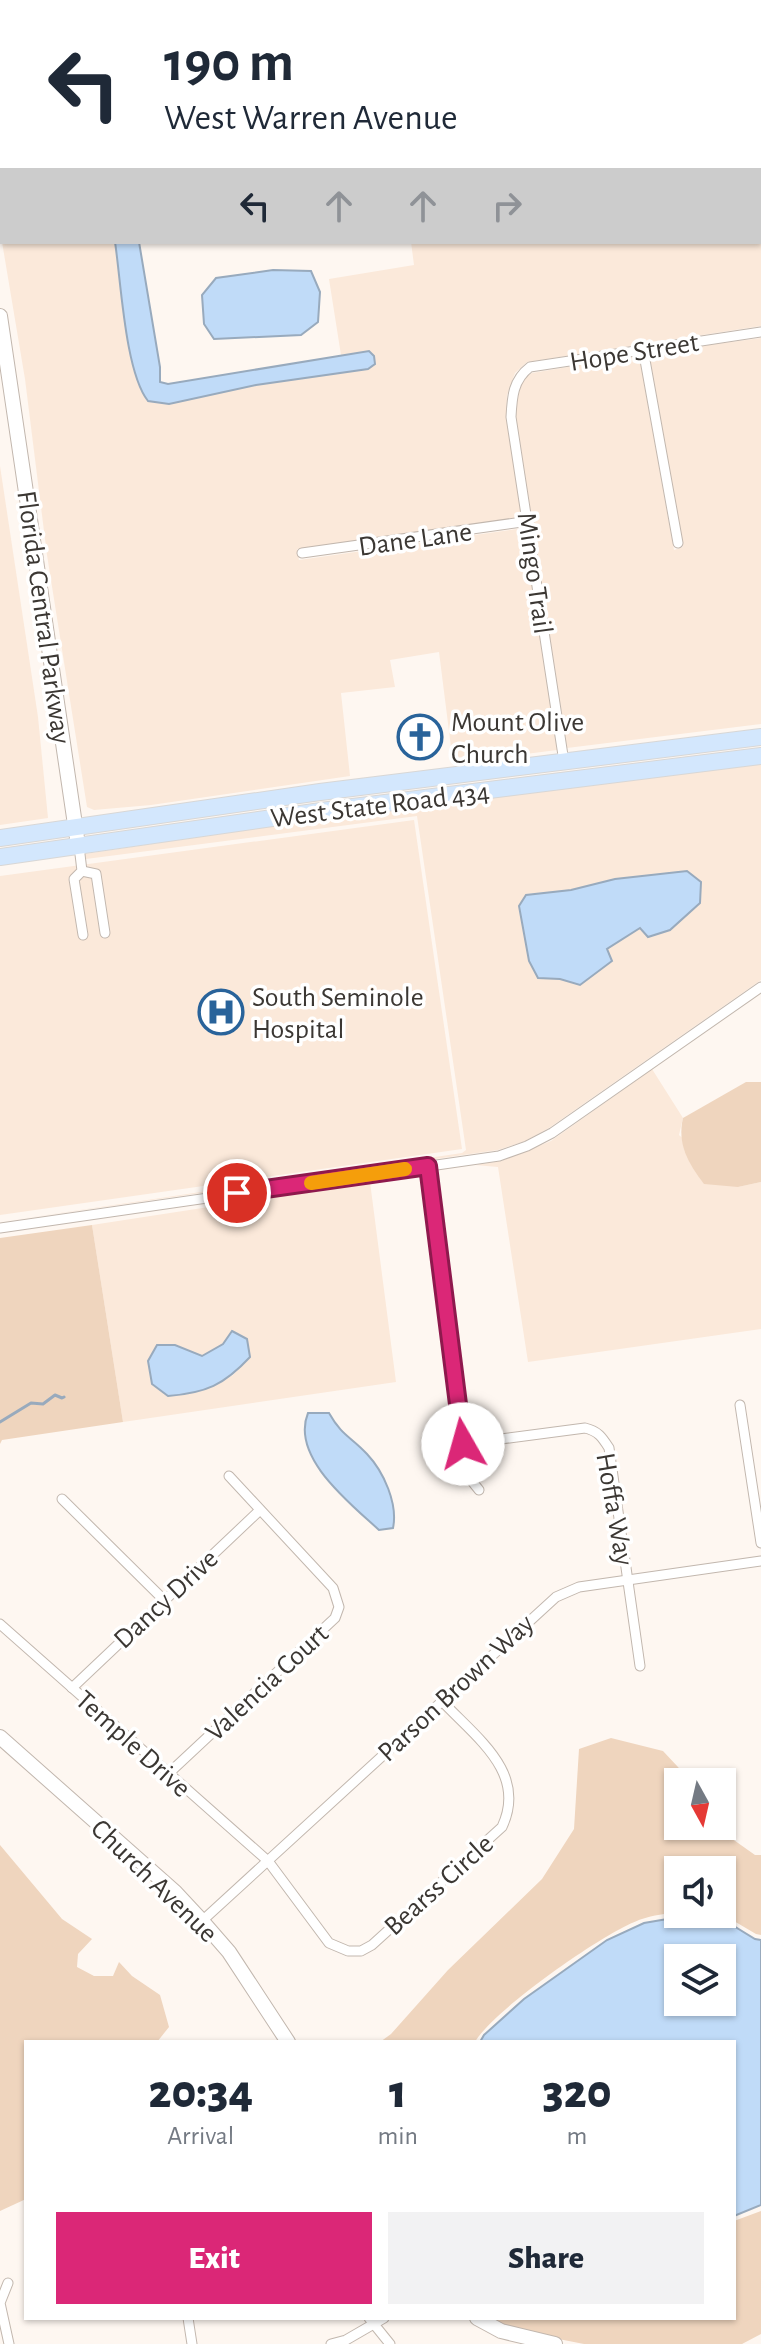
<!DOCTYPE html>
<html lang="en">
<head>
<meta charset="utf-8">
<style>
	:root { --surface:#fff; --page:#f2f2f3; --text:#1f2937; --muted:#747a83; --accent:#db2777 }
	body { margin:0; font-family:"Alegreya Sans",sans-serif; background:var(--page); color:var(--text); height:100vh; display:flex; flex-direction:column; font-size:30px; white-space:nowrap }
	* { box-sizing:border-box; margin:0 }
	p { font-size:26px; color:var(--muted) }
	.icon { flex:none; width:44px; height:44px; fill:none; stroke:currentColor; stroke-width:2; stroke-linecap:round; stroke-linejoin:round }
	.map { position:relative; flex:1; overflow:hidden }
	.details { position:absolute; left:24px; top:2040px; width:712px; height:280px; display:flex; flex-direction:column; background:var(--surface); border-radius:0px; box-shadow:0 2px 6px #0004 }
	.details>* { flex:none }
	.hud { position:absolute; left:0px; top:0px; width:762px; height:244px; box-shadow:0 2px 6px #0004; background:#fff; color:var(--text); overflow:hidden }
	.needle { width:52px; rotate:172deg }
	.tools { position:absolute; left:664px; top:1768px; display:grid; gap:16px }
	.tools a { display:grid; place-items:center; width:72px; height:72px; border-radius:0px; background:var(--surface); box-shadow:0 2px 6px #0004; font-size:40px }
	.pin { position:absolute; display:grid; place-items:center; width:68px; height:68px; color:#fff; margin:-34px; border:4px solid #fff; border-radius:50%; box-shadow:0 2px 8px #0007 }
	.me { position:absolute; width:88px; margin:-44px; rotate:353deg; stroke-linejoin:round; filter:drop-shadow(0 0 6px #0008) }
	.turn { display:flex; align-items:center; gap:28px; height:168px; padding:0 32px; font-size:36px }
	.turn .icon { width:104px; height:104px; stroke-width:2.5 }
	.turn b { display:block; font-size:56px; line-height:68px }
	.lanes { display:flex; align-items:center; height:76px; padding:0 32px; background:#0003; justify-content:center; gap:40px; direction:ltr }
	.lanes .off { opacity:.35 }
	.eta { display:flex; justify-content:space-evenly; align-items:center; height:136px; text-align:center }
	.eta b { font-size:48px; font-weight:800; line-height:56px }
	.primary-button { display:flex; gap:16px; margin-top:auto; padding:16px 32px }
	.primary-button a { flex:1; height:92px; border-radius:0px; background:var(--accent); color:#fff; font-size:32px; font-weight:800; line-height:92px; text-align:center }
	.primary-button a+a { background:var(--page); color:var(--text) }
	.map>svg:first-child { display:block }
</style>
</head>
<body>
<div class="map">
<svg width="761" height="2344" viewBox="0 0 761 2344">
	<rect width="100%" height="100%" fill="#fef7f1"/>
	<g fill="#fbe9da" fill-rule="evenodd">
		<polygon points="0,0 708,0 708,2 2,2 2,240"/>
		<polygon points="761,153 761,326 527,362 515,373 507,395 506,418 523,517 297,549 299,560 524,528 557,750 453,763 439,652 390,660 395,687 341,693 350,776 151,805 94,810 87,807 47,555 25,379 2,242 115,242 133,365 141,391 169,404 256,385 368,369 369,351 341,355 329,279 414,265 411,242 760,242"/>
		<polygon points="761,338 761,724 567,748 516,417 517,397 523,379 532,373 639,355 674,550 683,547 649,353"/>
		<polygon points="0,466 38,717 48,818 0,825"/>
		<path d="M761,763V980L549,1128L525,1141L498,1150L0,1222L462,1153L466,1150L417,816L86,859L85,854L351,814ZM687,871L641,928L606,950L580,984L560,979L538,978L526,894L571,890L615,879Z"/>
		<polygon points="414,820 462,1149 0,1215 0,876"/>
		<polygon points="652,1069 683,1118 679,1135 738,1187 761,1182 761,1329 528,1362 498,1167 475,1165 501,1161 551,1141"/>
		<path d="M370,1182L396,1382L123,1422L92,1225ZM247,1339L250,1357L232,1376L175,1345L202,1356L223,1344Z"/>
	</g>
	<g fill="#efd5be">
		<path d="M746,1082H761V1182L738,1187L704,1184C688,1163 677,1144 683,1118Z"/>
		<polygon points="92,1225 123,1422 2,1440 0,1444 0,1238"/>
		<path d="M611,1738L663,1751L692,1782H678V1826H714L755,1855H761V1935L756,1934L722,1914V1870H678V1912C666,1914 653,1915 642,1919C607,1930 492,2011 475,2042H380L391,2034L448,1970L542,1879L574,1829L579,1749Z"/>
		<polygon points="0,1845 62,1919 92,1939 78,1954 77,1967 94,1976 113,1976 119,1962 132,1976 160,1995 169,2027 157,2042 26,2042 26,2199 0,2211"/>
		<polygon points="761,2211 761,2334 742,2344 584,2344 523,2332 486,2318 734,2318 734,2221"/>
	</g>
	<g fill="#c0dbf8" stroke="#98aabd" stroke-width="2" fill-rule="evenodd">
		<path d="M115,242H139L160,367V382L168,384L369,351L374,356L375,364L368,369L256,385L169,404L148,401C125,372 121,281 115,242Z"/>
		<polygon points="273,270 311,271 320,292 318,322 301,335 214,339 204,324 202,295 216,278"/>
		<polygon points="687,871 701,882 700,903 670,930 648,937 640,928 607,949 612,961 580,985 560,979 538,978 529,961 519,906 526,895 571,890 615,879"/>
		<path d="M232,1331L247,1339L250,1357C224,1385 206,1393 168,1396L152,1384L148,1361L157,1345H175L202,1356L223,1344Z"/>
		<path d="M308,1413H329C342,1436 350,1436 367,1454C384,1472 398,1504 393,1528L379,1530C351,1504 290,1457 308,1413Z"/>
		<path d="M679,1917H719L755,1939L761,1940V2205L734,2216V2042H480L484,2035L524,1999L607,1940L644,1923ZM678,1958H722V2002H678Z"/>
	</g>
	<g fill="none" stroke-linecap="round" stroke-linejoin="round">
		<polyline stroke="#98aabd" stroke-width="3" points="0,1422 31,1403 43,1404 55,1395 62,1398 64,1397"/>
		<g stroke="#c2b7ae" stroke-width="11">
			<g id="street">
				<polyline points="643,349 678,543"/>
				<polyline points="302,553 529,521"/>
				<path d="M564,762L511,417C512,397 513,380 530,367L761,332"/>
				<polyline points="79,846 82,871 74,879 83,935"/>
				<polyline points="82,871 96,874 105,933"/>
				<polyline points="428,1166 467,1475 479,1490"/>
				<polyline points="0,1228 499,1156 527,1146 552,1133 761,987"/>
				<polyline points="740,1405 761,1543"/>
				<path d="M463,1444L585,1428C598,1431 602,1437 609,1448L640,1666"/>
				<polyline points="62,1499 163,1599"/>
				<path d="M0,1624L268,1861L329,1943L348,1951H361L372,1945L502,1827C528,1772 475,1737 441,1700"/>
				<polyline points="72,1688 260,1510"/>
				<polyline points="168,1774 335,1618 339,1607 333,1588 229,1476"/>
				<polyline points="202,1921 556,1597 579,1587 761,1561"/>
				<polyline points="8,2283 0,2303 9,2344"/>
				<polyline points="188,2318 192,2344"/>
				<polyline points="369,2318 390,2344"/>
				<polyline points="331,2344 346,2340 384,2318"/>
			</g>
		</g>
		<g stroke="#c2b7ae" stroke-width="16">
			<g id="secondary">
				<polyline points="0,316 77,838"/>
				<polyline points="0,1737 175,1892 202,1921 229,1952 288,2042"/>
				<polyline points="477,2318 501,2331 555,2344"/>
			</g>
		</g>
		<g stroke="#d8d7d6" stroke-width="18">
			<g id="primary">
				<polyline points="0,838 320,792 761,737"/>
				<polyline points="0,857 321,811 761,756"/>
			</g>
		</g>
		<use href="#street" stroke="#fff" stroke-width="9"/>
		<use href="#secondary" stroke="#fff" stroke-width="14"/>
		<use href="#primary" stroke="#d3e7fd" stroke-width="16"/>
	</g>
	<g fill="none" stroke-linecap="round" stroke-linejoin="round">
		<g stroke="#8e194d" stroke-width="20">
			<polyline id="route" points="237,1193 428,1166 463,1444"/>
		</g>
		<use href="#route" stroke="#db2777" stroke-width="14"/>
		<polyline stroke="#f59e0b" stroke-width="14" points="311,1183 405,1169"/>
	</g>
	<defs>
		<g id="church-ring" transform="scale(2.3)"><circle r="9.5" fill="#fff" stroke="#29639a" stroke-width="1.5"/><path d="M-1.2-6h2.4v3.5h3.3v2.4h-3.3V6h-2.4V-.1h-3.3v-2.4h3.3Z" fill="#29639a"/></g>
		<g id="hospital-ring" transform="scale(2.3)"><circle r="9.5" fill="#fff" stroke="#29639a" stroke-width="1.5"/><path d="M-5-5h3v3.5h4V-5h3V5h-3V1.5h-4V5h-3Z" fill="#29639a"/></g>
	</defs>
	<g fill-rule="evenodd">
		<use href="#church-ring" x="420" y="737"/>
		<use href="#hospital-ring" x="221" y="1012"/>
	</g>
	<g text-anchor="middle" stroke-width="7" stroke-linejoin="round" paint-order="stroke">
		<g font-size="28" fill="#3b3733" stroke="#fff">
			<text transform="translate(634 351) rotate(-9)" y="10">Hope Street</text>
			<text transform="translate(415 538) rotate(-8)" y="10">Dane Lane</text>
			<text transform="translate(536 573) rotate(82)" y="10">Mingo Trail</text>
			<text transform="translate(45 617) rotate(82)" y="10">Florida Central Parkway</text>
			<text transform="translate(380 804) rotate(-7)" y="10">West State Road 434</text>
			<text transform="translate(616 1509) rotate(80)" y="10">Hoffa Way</text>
			<text transform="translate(165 1598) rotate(-43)" y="10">Dancy Drive</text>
			<text transform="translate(266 1682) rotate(-43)" y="10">Valencia Court</text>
			<text transform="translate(455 1687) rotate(-43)" y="10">Parson Brown Way</text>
			<text transform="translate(134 1743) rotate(42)" y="10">Temple Drive</text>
			<text transform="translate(155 1880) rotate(44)" y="10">Church Avenue</text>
			<text transform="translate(438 1884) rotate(-42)" y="10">Bearss Circle</text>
		</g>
		<g font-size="28" fill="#3b3733" stroke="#fff" text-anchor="start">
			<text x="451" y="731">Mount Olive<tspan x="451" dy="32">Church</tspan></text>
			<text x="252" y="1006">South Seminole<tspan x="252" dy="32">Hospital</tspan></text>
		</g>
	</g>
</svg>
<div class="tools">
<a><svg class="needle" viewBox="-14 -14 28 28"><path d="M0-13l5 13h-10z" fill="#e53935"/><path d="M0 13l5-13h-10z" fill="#747a83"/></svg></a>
<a><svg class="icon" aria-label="sound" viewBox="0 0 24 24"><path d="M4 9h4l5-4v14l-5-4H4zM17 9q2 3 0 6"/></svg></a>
<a><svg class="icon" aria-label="layers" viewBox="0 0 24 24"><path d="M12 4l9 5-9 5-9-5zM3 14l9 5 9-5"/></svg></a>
</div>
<div class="pin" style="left:237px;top:1193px;background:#d93025"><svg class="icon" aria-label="arrive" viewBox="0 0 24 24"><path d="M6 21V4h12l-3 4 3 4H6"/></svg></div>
<svg class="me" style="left:463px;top:1444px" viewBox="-20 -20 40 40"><circle r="19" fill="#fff"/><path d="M0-13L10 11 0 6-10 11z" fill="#db2777"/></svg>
<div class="hud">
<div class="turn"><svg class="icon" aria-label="left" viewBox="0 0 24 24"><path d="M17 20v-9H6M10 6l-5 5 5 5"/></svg><div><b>190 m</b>West Warren Avenue</div></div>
<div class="lanes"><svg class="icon" aria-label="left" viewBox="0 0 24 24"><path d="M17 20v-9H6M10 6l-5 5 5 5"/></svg><svg class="icon off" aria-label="ahead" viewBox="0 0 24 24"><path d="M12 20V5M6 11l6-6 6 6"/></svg><svg class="icon off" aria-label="ahead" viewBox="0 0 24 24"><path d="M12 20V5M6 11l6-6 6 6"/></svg><svg class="icon off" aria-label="right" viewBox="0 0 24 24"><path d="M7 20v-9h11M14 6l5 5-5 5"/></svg></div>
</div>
<section class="details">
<div class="eta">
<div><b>20:34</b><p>Arrival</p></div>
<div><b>1</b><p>min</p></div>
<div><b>320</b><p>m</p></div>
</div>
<div class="primary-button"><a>Exit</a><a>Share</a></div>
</section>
</div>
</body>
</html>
